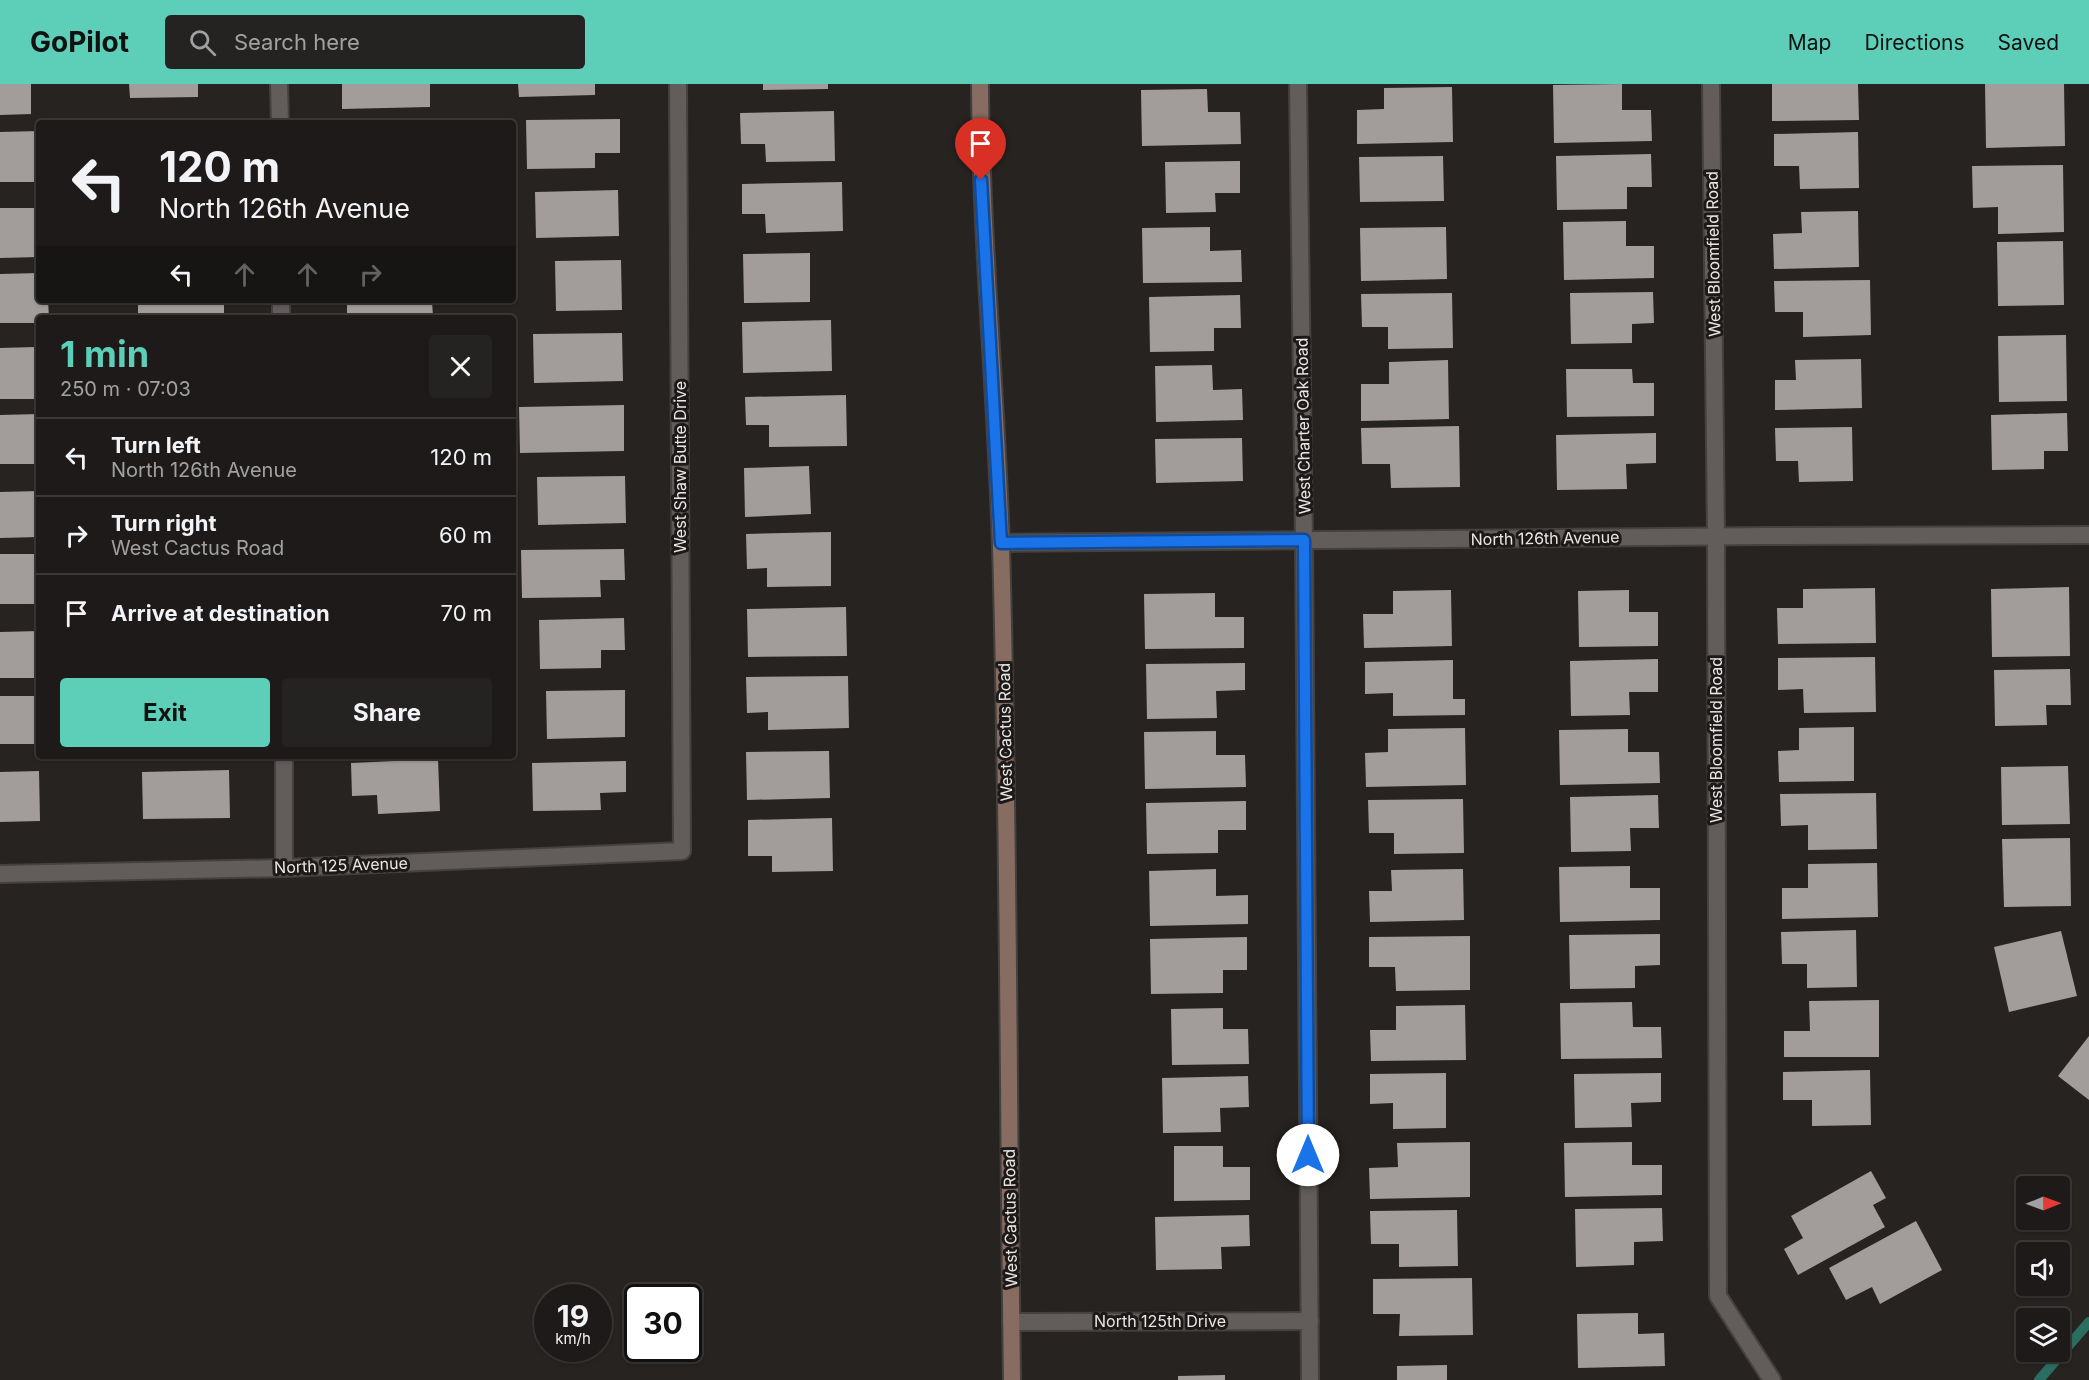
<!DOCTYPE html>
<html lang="en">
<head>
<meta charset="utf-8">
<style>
	:root { --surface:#1d1a19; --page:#252322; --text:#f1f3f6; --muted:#a0a1a2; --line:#3b3838; --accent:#5dceb8 }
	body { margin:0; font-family:Inter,sans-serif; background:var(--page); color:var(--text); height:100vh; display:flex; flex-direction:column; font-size:22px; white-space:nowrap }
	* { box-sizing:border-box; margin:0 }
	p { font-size:20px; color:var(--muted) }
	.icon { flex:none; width:33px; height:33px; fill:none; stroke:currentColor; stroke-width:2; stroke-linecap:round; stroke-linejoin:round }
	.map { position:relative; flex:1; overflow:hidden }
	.sheet { position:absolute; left:36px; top:231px; width:480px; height:444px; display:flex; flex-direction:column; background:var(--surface); border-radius:6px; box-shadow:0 2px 4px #0004,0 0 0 2px var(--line) }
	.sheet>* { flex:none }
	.guide { position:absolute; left:36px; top:36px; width:480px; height:183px; border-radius:6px; box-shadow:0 2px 4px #0004,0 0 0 2px var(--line); background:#1d1a19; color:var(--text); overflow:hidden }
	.needle { width:39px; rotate:89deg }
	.tools { position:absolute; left:2016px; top:1092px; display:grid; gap:12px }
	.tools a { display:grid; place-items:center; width:54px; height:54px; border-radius:6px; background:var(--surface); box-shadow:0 2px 4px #0004,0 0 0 2px var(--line); font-size:30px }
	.speed { position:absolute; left:534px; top:1200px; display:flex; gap:12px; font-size:30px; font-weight:700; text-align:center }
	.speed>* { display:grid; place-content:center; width:78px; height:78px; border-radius:50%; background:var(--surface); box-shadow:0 2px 4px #0004,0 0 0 2px var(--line); line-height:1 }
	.speed small { font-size:15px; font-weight:400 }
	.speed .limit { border:3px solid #111; border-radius:9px; background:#fff; color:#111 }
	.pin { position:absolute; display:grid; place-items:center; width:51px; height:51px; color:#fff; margin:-62px -26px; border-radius:50% 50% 50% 0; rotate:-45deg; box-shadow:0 0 6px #0007 }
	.pin .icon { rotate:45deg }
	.me { position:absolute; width:66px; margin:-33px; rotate:0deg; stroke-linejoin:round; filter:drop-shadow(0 0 4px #0008) }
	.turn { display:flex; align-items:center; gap:21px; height:126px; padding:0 24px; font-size:27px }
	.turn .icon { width:78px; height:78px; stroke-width:2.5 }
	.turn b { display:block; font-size:42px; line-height:51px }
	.lanes { display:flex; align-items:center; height:57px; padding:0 24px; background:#0003; justify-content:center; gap:30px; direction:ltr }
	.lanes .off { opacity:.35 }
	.round { display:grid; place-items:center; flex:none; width:63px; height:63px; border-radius:6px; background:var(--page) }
	.headline { display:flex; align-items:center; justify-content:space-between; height:102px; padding:0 24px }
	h1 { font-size:36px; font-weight:700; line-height:45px; color:var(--accent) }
	.action { display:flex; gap:12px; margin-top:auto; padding:12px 24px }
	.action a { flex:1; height:69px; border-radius:6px; background:var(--accent); color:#111; font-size:24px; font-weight:700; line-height:69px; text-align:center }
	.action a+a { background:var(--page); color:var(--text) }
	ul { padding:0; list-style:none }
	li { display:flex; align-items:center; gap:18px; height:78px; padding:0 24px; border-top:2px solid var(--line) }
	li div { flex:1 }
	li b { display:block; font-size:22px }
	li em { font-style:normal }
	header { display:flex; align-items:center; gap:36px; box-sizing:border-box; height:84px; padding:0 30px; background:var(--accent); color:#111 }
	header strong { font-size:28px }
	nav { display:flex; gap:33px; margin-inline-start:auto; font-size:21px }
	.search { width:420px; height:54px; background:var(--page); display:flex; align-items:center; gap:15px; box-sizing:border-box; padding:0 21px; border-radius:6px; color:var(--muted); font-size:22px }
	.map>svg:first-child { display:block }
</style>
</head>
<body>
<header>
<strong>GoPilot</strong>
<div class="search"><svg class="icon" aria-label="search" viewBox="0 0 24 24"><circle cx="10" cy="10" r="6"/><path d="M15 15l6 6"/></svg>Search here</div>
<nav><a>Map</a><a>Directions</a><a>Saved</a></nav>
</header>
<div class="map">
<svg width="2089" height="1296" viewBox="0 0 2089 1296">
	<rect width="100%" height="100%" fill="#272321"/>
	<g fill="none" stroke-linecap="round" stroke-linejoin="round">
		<polyline stroke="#2b6d60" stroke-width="10" points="2039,1296 2089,1238"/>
	</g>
	<g fill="#a29d9a">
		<polygon points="0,0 31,0 31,30 0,31"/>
		<polygon points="129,0 198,0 198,13 130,14"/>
		<polygon points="342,0 430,0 430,23 342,25"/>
		<polygon points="518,0 595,0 595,11 519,13"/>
		<polygon points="763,0 828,0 828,5 763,6"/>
		<polygon points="1622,0 1622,26 1651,26 1652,57 1554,59 1553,1"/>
		<polygon points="1772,0 1858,0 1859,36 1772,37"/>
		<polygon points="1985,0 2064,0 2065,62 1986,64"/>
		<polygon points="1452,3 1453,58 1357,60 1357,26 1384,25 1384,4"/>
		<polygon points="1207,5 1208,28 1240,28 1241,60 1142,62 1141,6"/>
		<polygon points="834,27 835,77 766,78 765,60 741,60 740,29"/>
		<polygon points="620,35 620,69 595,69 595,84 527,85 526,36"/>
		<polygon points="39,47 39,98 0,98 0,48"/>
		<polygon points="1858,48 1859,104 1800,105 1799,82 1774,82 1774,50"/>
		<polygon points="1651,70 1652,103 1627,103 1627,125 1557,126 1556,72"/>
		<polygon points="1443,72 1444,117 1360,118 1359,73"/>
		<polygon points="1240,77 1240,109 1215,109 1216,128 1166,129 1165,78"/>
		<polygon points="2063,81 2064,148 1998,150 1998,123 1973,124 1972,82"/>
		<polygon points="842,98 843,147 766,149 765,130 742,130 742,100"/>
		<polygon points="618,106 619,152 536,154 535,108"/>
		<polygon points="0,124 39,124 39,173 0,174"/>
		<polygon points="1858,127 1859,183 1774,185 1773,150 1802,149 1801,128"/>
		<polygon points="1626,137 1626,162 1654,162 1654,194 1564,196 1563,138"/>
		<polygon points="1210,143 1210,167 1241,166 1242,198 1143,199 1142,144"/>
		<polygon points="1446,143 1447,195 1361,197 1360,144"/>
		<polygon points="2063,157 2064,221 1998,222 1997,158"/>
		<polygon points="810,169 810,218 744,219 743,170"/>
		<polygon points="621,176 622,226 556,227 555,177"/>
		<polygon points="39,189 39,216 48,216 49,234 39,234 39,239 0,239 0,190"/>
		<polygon points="1870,196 1871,251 1803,253 1803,228 1775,228 1774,197"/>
		<polygon points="1653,208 1654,239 1632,240 1632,259 1571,260 1570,209"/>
		<polygon points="1452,209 1453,264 1388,265 1388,243 1362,243 1361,210"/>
		<polygon points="1240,211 1241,244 1214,244 1214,267 1150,268 1149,213"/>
		<polygon points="138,216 224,216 224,229 138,230"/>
		<polygon points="347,216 432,216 433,234 347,234"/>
		<polygon points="831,236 832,287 743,289 742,238"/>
		<polygon points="622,249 623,297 534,299 533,250"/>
		<polygon points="2066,251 2067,317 1999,318 1998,252"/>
		<polygon points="35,263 36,315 0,315 0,264"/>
		<polygon points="1861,275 1862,324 1775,326 1775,296 1796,296 1795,276"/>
		<polygon points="1448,276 1449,335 1361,337 1361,300 1389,300 1389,278"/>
		<polygon points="1212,281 1213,306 1242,305 1243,336 1156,338 1155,282"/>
		<polygon points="1566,285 1632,285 1633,299 1654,299 1654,332 1567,333"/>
		<polygon points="846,311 847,362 769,363 769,341 746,341 745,313"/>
		<polygon points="624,321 624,367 520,369 519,323"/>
		<polygon points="2067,329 2068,367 2044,367 2044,385 1992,386 1991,331"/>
		<polygon points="39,330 39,380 0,380 0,331"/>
		<polygon points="1459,342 1460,403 1391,404 1390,380 1362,380 1361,344"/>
		<polygon points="1852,343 1853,397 1799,398 1798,377 1776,377 1775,344"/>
		<polygon points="1656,349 1656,379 1626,380 1627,405 1557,406 1556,351"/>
		<polygon points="1242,354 1243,397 1156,399 1155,355"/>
		<polygon points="809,382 811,430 745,433 744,384"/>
		<polygon points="625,392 626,439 538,441 537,393"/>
		<polygon points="39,407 39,453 0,454 0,408"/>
		<polygon points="831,448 831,502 767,503 767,484 747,485 746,450"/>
		<polygon points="624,465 625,496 600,496 601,513 522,514 521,466"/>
		<polygon points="0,470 37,470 38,520 0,520"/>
		<polygon points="2069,503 2070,572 1992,573 1991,505"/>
		<polygon points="1875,504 1876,559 1778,560 1777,524 1803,524 1803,505"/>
		<polygon points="1451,506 1452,562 1364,564 1363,530 1393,530 1393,507"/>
		<polygon points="1629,506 1629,528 1658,528 1658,562 1579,563 1578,507"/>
		<polygon points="1215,509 1215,533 1244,533 1244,564 1145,565 1144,510"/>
		<polygon points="846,523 847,572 748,573 747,525"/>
		<polygon points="624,534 625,566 601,566 601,584 540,585 539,536"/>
		<polygon points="39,547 39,594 0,594 0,548"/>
		<polygon points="1875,573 1876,628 1804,629 1803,605 1778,606 1778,574"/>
		<polygon points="1658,575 1658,608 1629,608 1630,631 1571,632 1570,577"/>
		<polygon points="1453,576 1453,615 1465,615 1465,631 1393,632 1393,609 1365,610 1365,578"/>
		<polygon points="1245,579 1245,606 1216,607 1217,634 1147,635 1146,580"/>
		<polygon points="2070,585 2071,621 2046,621 2047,641 1995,642 1994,586"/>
		<polygon points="848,592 849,644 768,646 768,628 747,629 746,593"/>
		<polygon points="625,606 625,653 547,655 546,607"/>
		<rect x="0" y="612" width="39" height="48"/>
		<polygon points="1854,643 1854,697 1779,698 1778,667 1799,666 1799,644"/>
		<polygon points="1465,644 1466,701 1366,703 1365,669 1388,668 1388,645"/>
		<polygon points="1628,645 1628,668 1659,668 1660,699 1560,701 1559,646"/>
		<polygon points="1216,647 1216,671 1245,671 1246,703 1145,705 1144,648"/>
		<polygon points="829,667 830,714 747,716 746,668"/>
		<polygon points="438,675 440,727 378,730 377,711 352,712 351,679"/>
		<polygon points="626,677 626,708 600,709 601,726 533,727 532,679"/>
		<polygon points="2068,682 2070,740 2002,741 2001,683"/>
		<polygon points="229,686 230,734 143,735 142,688"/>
		<polygon points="39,687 40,737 0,738 0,688"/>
		<polygon points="1876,709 1877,765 1808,766 1808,741 1781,742 1780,710"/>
		<polygon points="1658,711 1659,744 1630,744 1631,767 1571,768 1570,713"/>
		<polygon points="1463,715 1464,769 1394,770 1394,749 1369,749 1368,716"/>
		<polygon points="1246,717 1246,746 1218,746 1218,769 1147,770 1146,719"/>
		<polygon points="832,734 833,787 772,788 772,772 748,772 748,736"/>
		<polygon points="2070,754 2071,822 2004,823 2002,755"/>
		<polygon points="1877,779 1878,833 1782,835 1782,804 1808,804 1808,780"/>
		<polygon points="1630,782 1630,804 1660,804 1660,836 1560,838 1559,783"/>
		<polygon points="1216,785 1216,812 1248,811 1248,840 1150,842 1149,787"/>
		<polygon points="1463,785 1464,836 1370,838 1369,807 1392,807 1391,786"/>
		<polygon points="1856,846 1857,903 1807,904 1807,880 1782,880 1781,848"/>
		<polygon points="2061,847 2077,912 2009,928 1994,863"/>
		<polygon points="1660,850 1660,881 1635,882 1635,904 1570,905 1569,851"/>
		<polygon points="1470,852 1470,906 1396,907 1395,883 1369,883 1369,853"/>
		<polygon points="1247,853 1247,886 1223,886 1223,909 1151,910 1150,855"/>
		<polygon points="1879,916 1879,973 1784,973 1784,947 1810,947 1809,917"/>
		<polygon points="1632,918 1633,943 1661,943 1662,974 1561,975 1560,919"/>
		<polygon points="1465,921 1466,976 1371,977 1370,946 1396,946 1396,922"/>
		<polygon points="1223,924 1223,945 1248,945 1249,980 1172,981 1171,925"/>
		<polygon points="2089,952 2089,1016 2058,992"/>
		<polygon points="1870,986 1871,1041 1812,1042 1812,1016 1783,1016 1783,988"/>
		<polygon points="1446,989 1446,1044 1393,1045 1393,1019 1370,1020 1370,990"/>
		<polygon points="1661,989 1661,1018 1631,1019 1632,1043 1575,1044 1574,990"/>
		<polygon points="1248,992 1249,1023 1220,1024 1221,1048 1163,1049 1162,994"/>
		<polygon points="1470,1058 1470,1113 1370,1115 1369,1084 1398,1083 1397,1059"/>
		<polygon points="1632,1058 1632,1081 1662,1081 1662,1111 1565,1113 1564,1059"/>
		<polygon points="1174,1062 1223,1062 1223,1083 1250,1083 1250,1116 1174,1117"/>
		<polygon points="1871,1087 1886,1114 1873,1121 1885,1143 1798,1191 1784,1165 1803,1154 1791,1132"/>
		<polygon points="1662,1124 1663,1157 1634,1158 1634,1181 1576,1183 1575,1125"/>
		<polygon points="1457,1126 1458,1182 1399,1183 1399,1160 1371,1160 1370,1127"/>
		<polygon points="1249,1131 1250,1162 1221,1163 1222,1185 1156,1186 1155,1133"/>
		<polygon points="1916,1137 1942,1186 1880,1220 1872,1203 1846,1216 1829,1184"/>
		<polygon points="1472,1194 1473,1251 1399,1252 1400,1230 1373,1230 1373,1195"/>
		<polygon points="1638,1229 1638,1250 1664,1249 1665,1282 1578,1284 1577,1230"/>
		<polygon points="1447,1281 1447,1296 1397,1296 1397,1282"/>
		<polygon points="1225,1291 1225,1296 1178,1296 1178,1292"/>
	</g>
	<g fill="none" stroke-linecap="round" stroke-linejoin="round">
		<g stroke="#44413f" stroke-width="20">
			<g id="minor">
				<polyline points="279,0 280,39"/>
				<polyline points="1298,0 1304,456 1310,1296"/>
				<polyline points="1711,0 1716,453 1718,1212 1772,1296"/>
				<polyline points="281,216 281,234"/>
				<polyline points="1001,459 1766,452 2089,451"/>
				<polyline points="284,672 284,784"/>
				<polyline points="0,790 284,784 682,767 678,0"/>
				<polyline points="1011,1238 1310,1237"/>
			</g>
		</g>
		<g stroke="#44413f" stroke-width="20">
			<path id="secondary" d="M980,0C981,154 996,308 1001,462C1009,740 1008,1018 1012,1296"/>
		</g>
		<use href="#minor" stroke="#625d5b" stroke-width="16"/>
		<use href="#secondary" stroke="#876c61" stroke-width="16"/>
	</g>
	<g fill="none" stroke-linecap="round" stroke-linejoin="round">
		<g stroke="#114b97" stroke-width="15">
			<polyline id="route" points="981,96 1001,459 1304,456 1308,1071"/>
		</g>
		<use href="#route" stroke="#1a73e8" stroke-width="10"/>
	</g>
	<g text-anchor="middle" stroke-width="6" stroke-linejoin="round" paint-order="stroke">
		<g font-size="16" fill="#e9e7e5" stroke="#1d1918">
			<text transform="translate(1713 170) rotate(-91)" y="6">West Bloomfield Road</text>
			<text transform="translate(1303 342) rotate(-91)" y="6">West Charter Oak Road</text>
			<text transform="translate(680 383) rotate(-90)" y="6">West Shaw Butte Drive</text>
			<text transform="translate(1545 454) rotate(-1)" y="6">North 126th Avenue</text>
			<text transform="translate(1005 648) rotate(-91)" y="6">West Cactus Road</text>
			<text transform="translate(1716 656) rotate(-90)" y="6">West Bloomfield Road</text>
			<text transform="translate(341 781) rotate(-2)" y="6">North 125 Avenue</text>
			<text transform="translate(1010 1134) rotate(-91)" y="6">West Cactus Road</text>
			<text x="1160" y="1243">North 125th Drive</text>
		</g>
	</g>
</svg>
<div class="tools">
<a><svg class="needle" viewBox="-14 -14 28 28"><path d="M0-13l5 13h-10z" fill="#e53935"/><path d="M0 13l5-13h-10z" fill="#a0a1a2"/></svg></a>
<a><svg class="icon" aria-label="sound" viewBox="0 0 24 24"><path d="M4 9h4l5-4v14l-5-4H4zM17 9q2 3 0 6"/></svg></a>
<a><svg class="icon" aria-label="layers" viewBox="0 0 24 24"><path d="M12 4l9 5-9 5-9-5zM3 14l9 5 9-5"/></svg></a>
</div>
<div class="speed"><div>19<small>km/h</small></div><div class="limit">30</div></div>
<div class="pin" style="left:981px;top:96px;background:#d93025"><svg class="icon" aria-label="arrive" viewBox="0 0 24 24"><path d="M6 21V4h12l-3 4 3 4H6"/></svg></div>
<svg class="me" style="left:1308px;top:1071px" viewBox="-20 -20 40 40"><circle r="19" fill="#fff"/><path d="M0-13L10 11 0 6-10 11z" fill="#1a73e8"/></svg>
<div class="guide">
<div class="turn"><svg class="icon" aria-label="left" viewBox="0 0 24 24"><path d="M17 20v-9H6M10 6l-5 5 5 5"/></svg><div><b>120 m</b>North 126th Avenue</div></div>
<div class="lanes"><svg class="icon" aria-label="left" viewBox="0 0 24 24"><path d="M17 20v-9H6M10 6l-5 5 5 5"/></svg><svg class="icon off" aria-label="ahead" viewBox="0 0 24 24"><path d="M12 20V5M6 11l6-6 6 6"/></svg><svg class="icon off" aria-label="ahead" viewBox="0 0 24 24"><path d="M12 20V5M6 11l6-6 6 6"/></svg><svg class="icon off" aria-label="right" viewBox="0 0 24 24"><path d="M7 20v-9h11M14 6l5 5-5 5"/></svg></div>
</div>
<section class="sheet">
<div class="headline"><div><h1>1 min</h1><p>250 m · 07:03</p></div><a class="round"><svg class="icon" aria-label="close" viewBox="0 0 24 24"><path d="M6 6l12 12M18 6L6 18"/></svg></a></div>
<ul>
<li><svg class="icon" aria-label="left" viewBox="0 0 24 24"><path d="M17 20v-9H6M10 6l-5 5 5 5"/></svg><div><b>Turn left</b><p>North 126th Avenue</p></div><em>120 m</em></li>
<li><svg class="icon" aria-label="right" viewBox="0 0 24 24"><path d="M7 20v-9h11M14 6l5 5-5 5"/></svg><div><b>Turn right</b><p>West Cactus Road</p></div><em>60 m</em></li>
<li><svg class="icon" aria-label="arrive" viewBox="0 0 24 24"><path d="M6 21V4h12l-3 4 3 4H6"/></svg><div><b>Arrive at destination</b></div><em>70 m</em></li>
</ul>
<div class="action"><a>Exit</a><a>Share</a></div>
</section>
</div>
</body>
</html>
